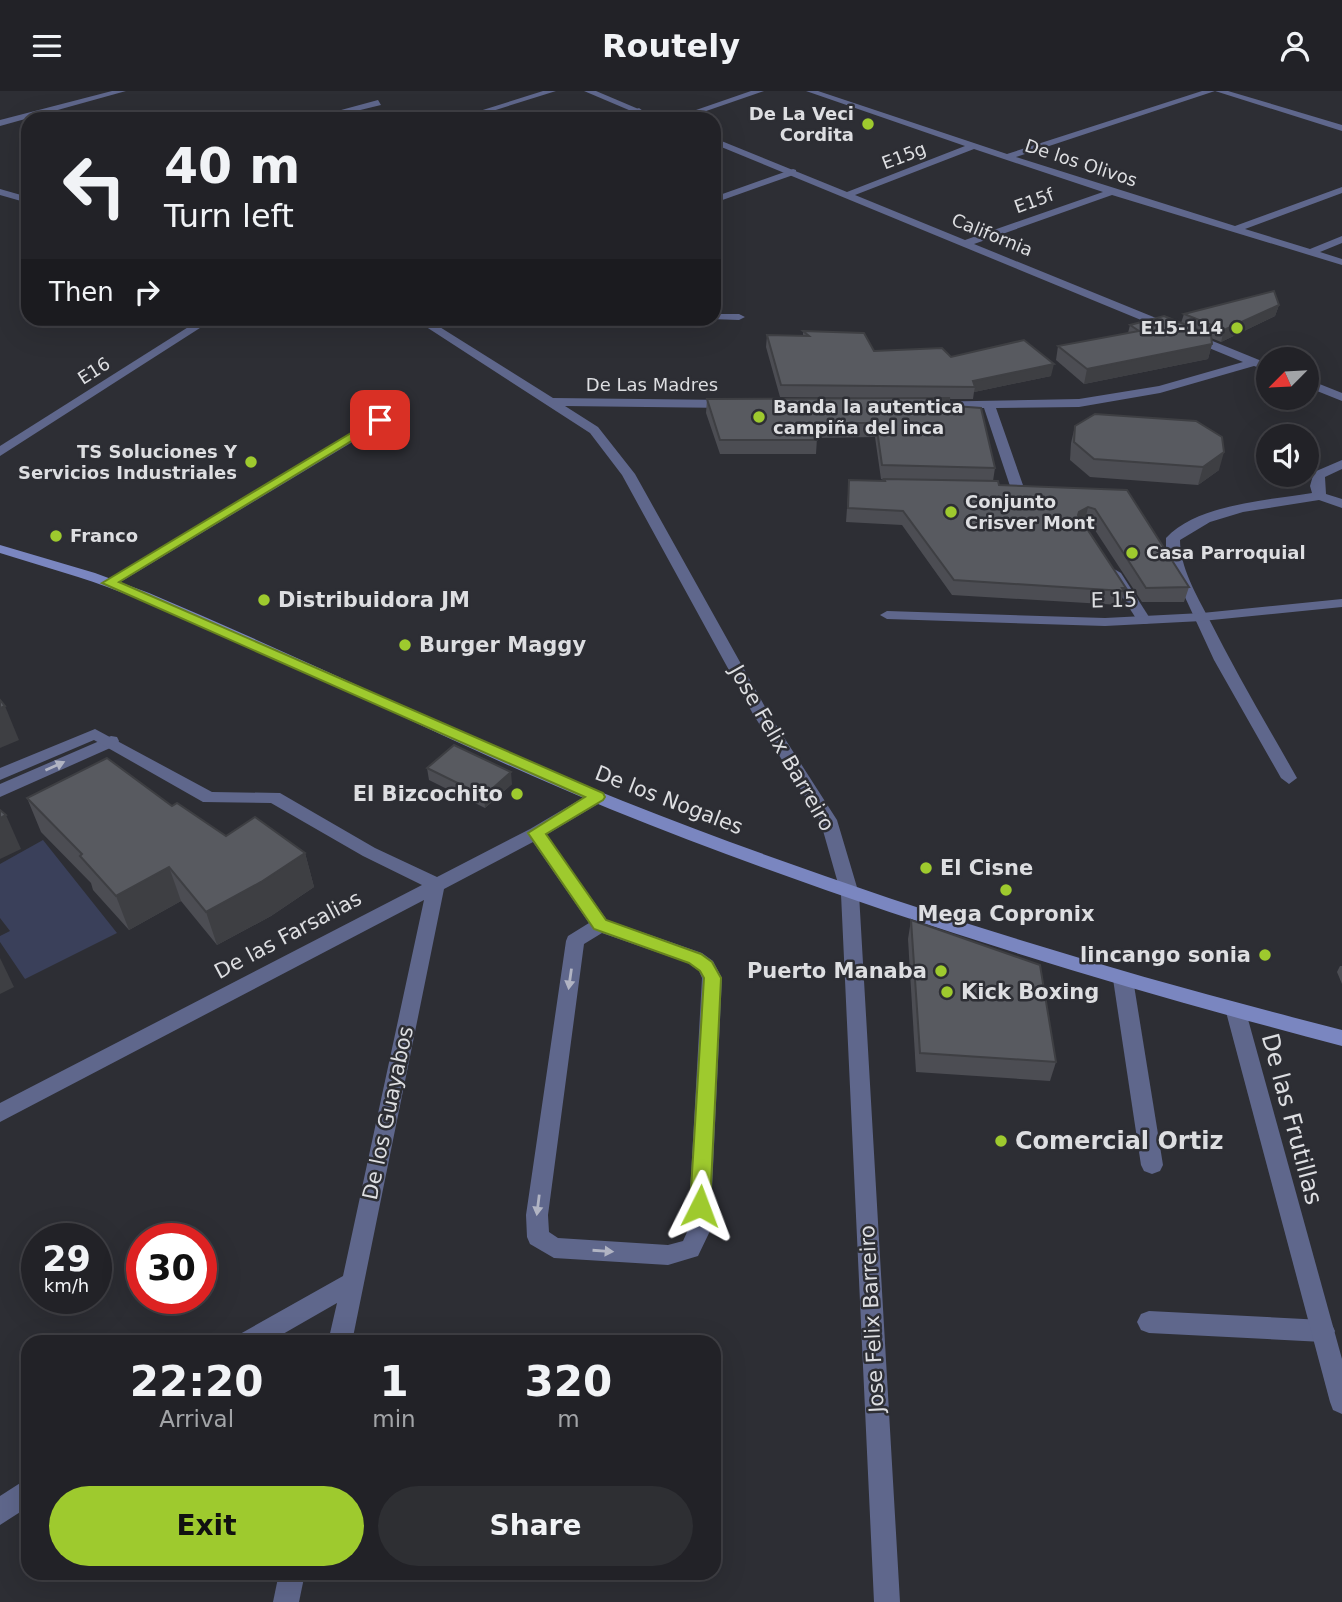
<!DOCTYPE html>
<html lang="en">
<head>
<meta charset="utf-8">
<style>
	:root { --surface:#222227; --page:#2e2f33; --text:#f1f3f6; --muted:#a2a4a7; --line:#3f3f44; --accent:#9eca2e }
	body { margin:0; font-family:"DejaVu Sans",sans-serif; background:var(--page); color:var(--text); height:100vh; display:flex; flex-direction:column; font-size:26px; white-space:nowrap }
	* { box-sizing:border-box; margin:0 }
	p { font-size:23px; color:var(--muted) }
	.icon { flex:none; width:38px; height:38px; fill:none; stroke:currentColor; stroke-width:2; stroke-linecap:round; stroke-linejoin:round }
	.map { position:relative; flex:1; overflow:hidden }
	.details { position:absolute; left:21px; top:1244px; width:700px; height:245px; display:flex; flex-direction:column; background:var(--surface); border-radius:21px; box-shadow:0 7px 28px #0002,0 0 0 2px var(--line) }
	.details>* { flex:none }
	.guide { position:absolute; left:21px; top:21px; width:700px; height:214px; border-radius:21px; box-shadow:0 7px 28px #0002,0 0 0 2px var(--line); background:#222227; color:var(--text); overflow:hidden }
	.needle { width:46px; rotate:246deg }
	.controls { position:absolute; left:1256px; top:256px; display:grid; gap:14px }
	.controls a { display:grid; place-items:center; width:63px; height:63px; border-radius:50%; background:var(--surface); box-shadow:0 7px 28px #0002,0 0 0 2px var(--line); font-size:35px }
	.speed { position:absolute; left:21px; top:1132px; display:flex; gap:14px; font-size:35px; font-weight:700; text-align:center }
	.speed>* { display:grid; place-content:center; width:91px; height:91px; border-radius:50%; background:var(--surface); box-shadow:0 7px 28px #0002,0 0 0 2px var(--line); line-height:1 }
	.speed small { font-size:18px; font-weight:400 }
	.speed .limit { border:10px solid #d22; background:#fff; color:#111 }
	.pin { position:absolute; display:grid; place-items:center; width:60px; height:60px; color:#fff; margin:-30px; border-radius:14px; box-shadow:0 4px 10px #0006 }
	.me { position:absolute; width:77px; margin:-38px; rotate:3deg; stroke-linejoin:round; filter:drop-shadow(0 0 5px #0008) }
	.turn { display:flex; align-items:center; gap:24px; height:147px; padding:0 28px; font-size:32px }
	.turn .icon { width:91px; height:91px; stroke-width:2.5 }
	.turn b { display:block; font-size:49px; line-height:60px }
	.then { display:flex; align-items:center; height:66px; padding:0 28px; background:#0003; gap:14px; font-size:26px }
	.eta { display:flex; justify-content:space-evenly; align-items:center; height:119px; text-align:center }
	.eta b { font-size:42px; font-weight:600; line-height:49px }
	.button { display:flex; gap:14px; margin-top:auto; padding:14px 28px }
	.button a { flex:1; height:80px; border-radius:42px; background:var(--accent); color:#111; font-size:28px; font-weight:600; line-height:80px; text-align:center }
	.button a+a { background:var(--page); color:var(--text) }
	header { display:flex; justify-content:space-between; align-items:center; height:91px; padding:0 28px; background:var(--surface); font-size:32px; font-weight:600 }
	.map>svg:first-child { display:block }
</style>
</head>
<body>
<header><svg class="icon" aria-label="menu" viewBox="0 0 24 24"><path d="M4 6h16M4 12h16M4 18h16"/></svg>Routely<svg class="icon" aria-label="person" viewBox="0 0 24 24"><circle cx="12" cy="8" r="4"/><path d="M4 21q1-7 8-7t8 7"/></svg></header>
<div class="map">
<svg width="1342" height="1511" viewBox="0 0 1342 1511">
	<rect width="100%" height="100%" fill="#2d2e34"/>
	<polygon fill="#3a405a" points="43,749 117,842 25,888 0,851 0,845 10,840 0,827 0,773"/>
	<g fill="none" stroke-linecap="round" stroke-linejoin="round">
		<g fill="#5f678c" fill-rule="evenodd">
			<polygon points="543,0 556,0 467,28 454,28"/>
			<polygon points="639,17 643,20 642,22 624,28 612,28"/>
			<polygon points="793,78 796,79 796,83 714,112 714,106"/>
			<path d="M1342,369V378L1325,386L1326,403L1342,408V417L1319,409L1243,421L1210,431L1180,449C1180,476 1196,503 1209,528C1236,582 1267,634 1297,687L1289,693L1281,687L1214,569L1166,465V447C1197,413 1269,409 1312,402L1310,395L1314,381Z"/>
			<polygon points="1114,478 1121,482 1151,529 1149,532 1144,533 1137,529 1107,482"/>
			<polygon points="111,645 117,646 119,650 117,654 0,706 0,693"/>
			<polygon points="1123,881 1130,883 1133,888 1163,1074 1160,1080 1152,1083 1144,1080 1141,1074 1113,888 1116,883"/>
			<polygon points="1149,1220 1323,1229 1331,1232 1335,1240 1331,1248 1323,1251 1149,1242 1141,1239 1137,1231 1141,1223"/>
		</g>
		<g fill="#5f678c" fill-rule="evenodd">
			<polygon points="112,0 126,0 0,35 0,29"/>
			<polygon points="584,0 596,0 662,28 650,28"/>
			<polygon points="751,0 764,0 683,28 670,28"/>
			<path d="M806,0H818L1007,63L1202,0H1228L1342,34V40L1215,0L1016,66L1235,135L1342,96V102L1245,138L1310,158L1342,145V152L1320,161L1342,168V174L1112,104L974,153L1269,273V280L1254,275L1160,302L1079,316L996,317L1024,397L1015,403L992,402V396L1010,395L984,317L925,318L919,314L921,311L1079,308L1159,295L1243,271L714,53V47L847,101L965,55ZM974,58L1103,101L965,149L855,104Z"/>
			<polygon points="378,9 381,14 323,28 308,28"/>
			<polygon points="0,98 28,106 28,112 0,104"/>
			<polygon points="714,223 739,223 745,226 739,229 710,228 714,228"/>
			<polygon points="201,228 214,228 0,365 0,355"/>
			<polygon points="414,228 427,228 553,307 729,309 735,313 729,317 565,315 598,336 635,383 769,623 837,729 859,803 900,1511 874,1511 841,803 820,729 753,623 622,384 590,342"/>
			<polygon points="1307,288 1342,302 1342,310 1307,296"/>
			<polygon points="403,311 409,315 407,318 114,495 109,496 102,492"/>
			<polygon points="1342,508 1342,516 1202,530 1105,535 887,528 880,524 887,520 1105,527 1202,522"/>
			<path d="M95,638L212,701L280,702L375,757L437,786L530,738L591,702H603L605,706L603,710L546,744L607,829L702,862L713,870L722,887L710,1140L698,1165L668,1174L554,1167L530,1153L527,1146L526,1124L566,850L568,845L589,832L533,751L444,798L352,1251H328L337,1212L269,1251H236L240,1243L343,1185L424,809L0,1031V1012L422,794L363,765L271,712L203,711L94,649L0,689V677ZM602,842L688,872L699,880L702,887L688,1139L683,1150L668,1154L558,1147L549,1141L548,1124L584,853Z"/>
			<polygon points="1236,913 1243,916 1246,921 1342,1268 1342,1323 1333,1319 1330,1311 1226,921 1229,916"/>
			<polygon points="28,1387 28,1416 0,1434 0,1405"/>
			<polygon points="279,1482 305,1482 299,1511 273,1511"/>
		</g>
		<path fill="#7a86c0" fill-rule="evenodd" d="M0,454L95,482L149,502C308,569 463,646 623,710C858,803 1098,877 1342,939V955C1094,890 848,814 610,718C446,651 289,567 123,502C83,486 41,475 0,462Z"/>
	</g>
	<g fill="#4c4d53">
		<polygon points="1279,214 1275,225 1221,251 1211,247 1212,253 1208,268 1084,293 1056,269 1058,255 1128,242 1130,234 1181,232 1184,223"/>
		<polygon points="803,240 874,260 951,266 1051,285 974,301 973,308 950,308 949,315 995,377 993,390 999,394 1127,399 1189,496 1184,511 1142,511 1091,433 1085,430 1083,431 1126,497 1120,514 952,504 902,434 846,431 849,389 884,390 884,389 881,388 875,346 817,347 816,363 720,363 706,322 707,308 873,307 780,306 766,256 767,244 803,245"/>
		<polygon points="1075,335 1219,379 1198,394 1090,386 1070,369 1071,352"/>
		<polygon points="427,677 512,693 485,717 429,689"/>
		<polygon points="27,707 226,745 305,762 314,796 271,825 217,854 181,810 129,839 93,799 91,792 41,741"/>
		<polygon points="911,829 1056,971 1050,990 916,981 908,848"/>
		<polygon points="1340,875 1342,875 1342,893 1337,881"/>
	</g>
	<g fill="#3e3f43">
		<polygon points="1279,214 1275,225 1221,251 1224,239"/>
		<polygon points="1212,253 1208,268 1084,293 1087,278"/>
		<polygon points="1054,273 1051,285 974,301 975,296 973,290"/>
		<polygon points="950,307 948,321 927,313"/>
		<polygon points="1224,361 1219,379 1198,394 1203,376"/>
		<polygon points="1088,416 1085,430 1076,435 1079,421"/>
		<polygon points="5,615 19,649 0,657 0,617"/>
		<polygon points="511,681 512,693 485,717 484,705"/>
		<polygon points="6,724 21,758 0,768 0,727"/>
		<polygon points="305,762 314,796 271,825 217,854 206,821"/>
		<polygon points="169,776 181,810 129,839 116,805"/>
		<polygon points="0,867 14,896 0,903"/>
	</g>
	<g fill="#585a60" stroke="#3e3f43" stroke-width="2">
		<polygon points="1274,200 1279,214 1224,239 1184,223"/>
		<polygon points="1164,225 1211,244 1212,253 1087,278 1058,255 1139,240 1130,234"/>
		<polygon points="803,240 864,242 874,260 942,257 951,266 1024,249 1054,273 973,290 975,296 781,294 767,244 809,245"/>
		<polygon points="950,307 927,313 981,317 995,377 882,374 876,332 815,332 817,349 720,349 707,308"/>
		<polygon points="1095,323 1196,330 1222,346 1224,361 1203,376 1094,368 1074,351 1075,335"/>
		<polygon points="884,388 998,390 999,394 1127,399 1189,496 1146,497 1095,418 1088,416 1079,421 1078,424 1126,497 1122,497 1124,500 954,489 903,420 848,417 849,389 885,390"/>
		<polygon points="0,609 5,615 0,617"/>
		<polygon points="454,654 511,681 484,705 427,677"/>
		<polygon points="107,667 172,715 177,712 226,745 255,726 305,762 261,791 206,821 169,776 116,805 80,765 82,763 27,707"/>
		<polygon points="0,719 6,724 0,727"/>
		<polygon points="911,829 1040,874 1056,971 920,962"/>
	</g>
	<defs><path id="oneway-solid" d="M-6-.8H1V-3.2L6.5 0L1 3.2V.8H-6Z" transform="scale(1.75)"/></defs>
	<g fill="#b1b4c3">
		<use href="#oneway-solid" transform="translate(55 675) rotate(-24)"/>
		<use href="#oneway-solid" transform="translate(570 888) rotate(98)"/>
		<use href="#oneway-solid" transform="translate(538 1114) rotate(97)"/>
		<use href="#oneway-solid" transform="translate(603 1160) rotate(4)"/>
	</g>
	<polygon fill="#9eca2e" stroke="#67831e" stroke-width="2" points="376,327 386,329 119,491 603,702 605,706 603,709 546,743 606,829 701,863 712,871 721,887 710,1115 707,1121 700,1124 693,1121 690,1115 704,887 700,880 689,872 594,838 528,742 585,706 102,492"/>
	<g fill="#9eca2e" stroke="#2d2e34" stroke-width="2.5">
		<circle cx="868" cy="33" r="7"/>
		<circle cx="1237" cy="237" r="7"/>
		<circle cx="759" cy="326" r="7"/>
		<circle cx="251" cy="371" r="7"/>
		<circle cx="951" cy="421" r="7"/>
		<circle cx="56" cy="445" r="7"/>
		<circle cx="1132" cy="462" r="7"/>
		<circle cx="264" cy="509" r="7"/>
		<circle cx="405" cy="554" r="7"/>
		<circle cx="517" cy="703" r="7"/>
		<circle cx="926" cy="777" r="7"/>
		<circle cx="1006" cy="799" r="7"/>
		<circle cx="1265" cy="864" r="7"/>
		<circle cx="941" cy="880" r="7"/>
		<circle cx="947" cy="901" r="7"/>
		<circle cx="1001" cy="1050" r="7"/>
	</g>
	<g text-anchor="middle" stroke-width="5" stroke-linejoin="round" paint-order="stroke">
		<g font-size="18" font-weight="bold" fill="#dddee1" stroke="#2d2e34" text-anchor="start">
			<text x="854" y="29" text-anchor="end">De La Veci<tspan x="854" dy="21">Cordita</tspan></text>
			<text x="1223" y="243" text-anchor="end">E15-114</text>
			<text x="773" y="322">Banda la autentica<tspan x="773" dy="21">campiña del inca</tspan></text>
			<text x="237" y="367" text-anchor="end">TS Soluciones Y<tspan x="237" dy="21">Servicios Industriales</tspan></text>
			<text x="965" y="417">Conjunto<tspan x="965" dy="21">Crisver Mont</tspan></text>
			<text x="70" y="451">Franco</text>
			<text x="1146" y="468">Casa Parroquial</text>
		</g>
		<g font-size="18" fill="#dddee1" stroke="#2d2e34">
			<text transform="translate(904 65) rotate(-21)" y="6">E15g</text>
			<text transform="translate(1081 72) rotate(18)" y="6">De los Olivos</text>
			<text transform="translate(1034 110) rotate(-20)" y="6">E15f</text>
			<text transform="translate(992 144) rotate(22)" y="6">California</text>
			<text transform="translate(94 280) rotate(-33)" y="6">E16</text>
			<text x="652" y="300">De Las Madres</text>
		</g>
		<g font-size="21" font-weight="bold" fill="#dddee1" stroke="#2d2e34" text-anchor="start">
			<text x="278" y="516">Distribuidora JM</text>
			<text x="419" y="561">Burger Maggy</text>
			<text x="503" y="710" text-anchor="end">El Bizcochito</text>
			<text x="940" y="784">El Cisne</text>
			<text x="1006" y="830" text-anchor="middle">Mega Copronix</text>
			<text x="1251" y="871" text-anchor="end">lincango sonia</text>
			<text x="927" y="887" text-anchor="end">Puerto Manaba</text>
			<text x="961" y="908">Kick Boxing</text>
		</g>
		<g font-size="21" fill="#dddee1" stroke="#2d2e34">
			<text transform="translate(1114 509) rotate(-1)" y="7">E 15</text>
			<text transform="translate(782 657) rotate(60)" y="7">Jose Felix Barreiro</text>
			<text transform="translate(669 709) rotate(21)" y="7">De los Nogales</text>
			<text transform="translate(288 844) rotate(-28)" y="7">De las Farsalias</text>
			<text transform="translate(388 1022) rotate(-78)" y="7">De los Guayabos</text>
			<text transform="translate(872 1228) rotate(-93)" y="7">Jose Felix Barreiro</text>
		</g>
		<g font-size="24" fill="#dddee1" stroke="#2d2e34">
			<text transform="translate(1292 1028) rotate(75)" y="8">De las Frutillas</text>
		</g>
		<g font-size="24" font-weight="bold" fill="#dddee1" stroke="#2d2e34" text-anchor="start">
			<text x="1015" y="1058">Comercial Ortiz</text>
		</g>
	</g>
</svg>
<div class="controls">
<a><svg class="needle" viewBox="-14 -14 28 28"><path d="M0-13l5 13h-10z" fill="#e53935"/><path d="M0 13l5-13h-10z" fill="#a2a4a7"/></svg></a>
<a><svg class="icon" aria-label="sound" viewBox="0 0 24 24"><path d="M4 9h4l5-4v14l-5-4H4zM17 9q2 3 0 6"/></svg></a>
</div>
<div class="speed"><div>29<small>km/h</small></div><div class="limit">30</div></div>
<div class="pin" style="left:380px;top:329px;background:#d93025"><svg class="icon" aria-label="arrive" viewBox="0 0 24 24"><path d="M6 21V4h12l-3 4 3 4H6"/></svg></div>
<svg class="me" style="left:700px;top:1115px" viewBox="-20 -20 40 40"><path d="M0-17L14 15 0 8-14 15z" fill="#9eca2e" stroke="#fff" stroke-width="4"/></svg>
<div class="guide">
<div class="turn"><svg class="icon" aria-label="left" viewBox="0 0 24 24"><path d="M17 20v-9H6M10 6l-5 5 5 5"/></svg><div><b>40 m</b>Turn left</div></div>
<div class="then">Then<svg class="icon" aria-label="right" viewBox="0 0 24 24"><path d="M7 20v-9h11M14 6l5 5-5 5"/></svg></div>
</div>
<section class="details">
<div class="eta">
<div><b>22:20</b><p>Arrival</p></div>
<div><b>1</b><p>min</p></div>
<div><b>320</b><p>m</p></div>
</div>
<div class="button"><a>Exit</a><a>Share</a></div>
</section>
</div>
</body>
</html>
